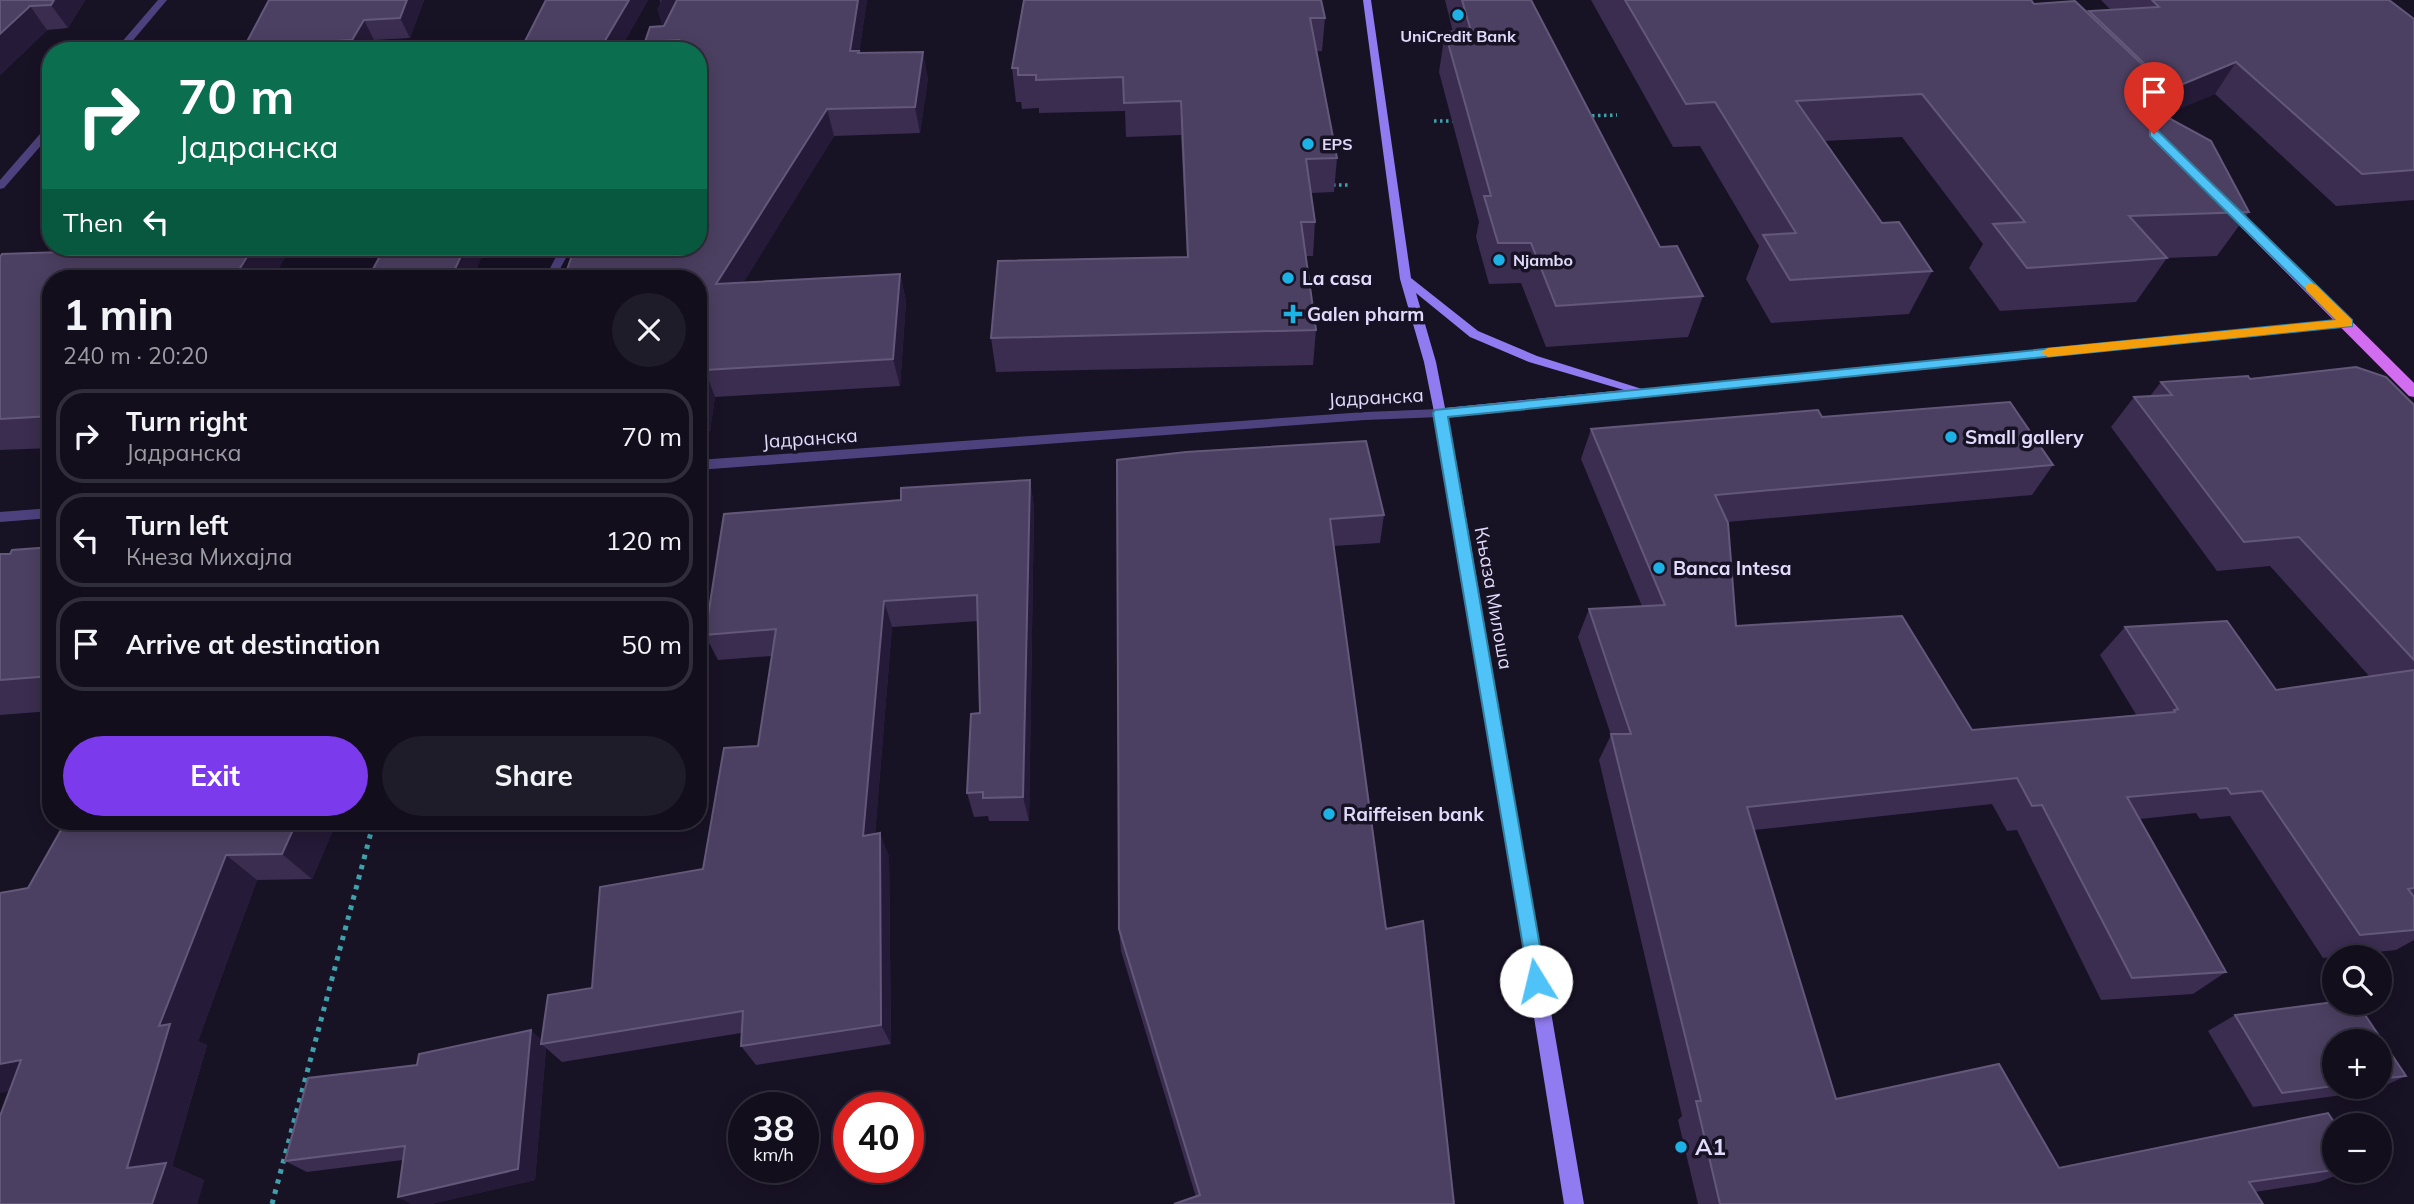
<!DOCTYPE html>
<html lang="en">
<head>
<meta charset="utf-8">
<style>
	:root { --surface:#120e1c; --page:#1f1c29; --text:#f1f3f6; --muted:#9c9ca3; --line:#312e3b; --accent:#7c3aed }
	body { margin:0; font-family:Mulish,sans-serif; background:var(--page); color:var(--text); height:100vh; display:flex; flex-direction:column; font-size:26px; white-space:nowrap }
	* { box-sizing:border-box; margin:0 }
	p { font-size:23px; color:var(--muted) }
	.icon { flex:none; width:38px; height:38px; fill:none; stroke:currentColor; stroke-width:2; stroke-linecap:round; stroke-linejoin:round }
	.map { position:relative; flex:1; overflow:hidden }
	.side { position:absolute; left:42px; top:270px; width:665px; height:560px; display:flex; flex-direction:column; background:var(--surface); border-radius:28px; box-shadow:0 4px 18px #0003,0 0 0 2px var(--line) }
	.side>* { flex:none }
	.top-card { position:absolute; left:42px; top:42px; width:665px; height:214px; border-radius:28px; box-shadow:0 4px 18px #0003,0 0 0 2px var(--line); background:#0b6e4f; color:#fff; overflow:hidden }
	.controls { position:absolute; left:2322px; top:945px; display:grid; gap:14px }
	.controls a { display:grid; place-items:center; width:70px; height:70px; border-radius:50%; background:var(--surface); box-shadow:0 4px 18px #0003,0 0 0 2px var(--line); font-size:35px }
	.speed { position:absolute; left:728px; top:1092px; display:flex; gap:14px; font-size:35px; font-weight:700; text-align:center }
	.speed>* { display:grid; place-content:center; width:91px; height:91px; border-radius:50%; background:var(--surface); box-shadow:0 4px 18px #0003,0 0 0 2px var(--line); line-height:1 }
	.speed small { font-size:18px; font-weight:400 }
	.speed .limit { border:10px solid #d22; background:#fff; color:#111 }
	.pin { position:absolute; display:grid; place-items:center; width:60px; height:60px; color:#fff; margin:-72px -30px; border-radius:50% 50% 50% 0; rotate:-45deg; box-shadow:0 0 7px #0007 }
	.pin .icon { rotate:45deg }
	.me { position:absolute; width:77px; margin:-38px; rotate:351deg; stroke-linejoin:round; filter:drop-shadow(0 0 5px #0008) }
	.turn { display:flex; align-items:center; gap:24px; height:147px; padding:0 21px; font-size:32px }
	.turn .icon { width:91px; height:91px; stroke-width:2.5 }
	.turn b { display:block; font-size:49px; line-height:60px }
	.then { display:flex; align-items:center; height:66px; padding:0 21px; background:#0003; gap:14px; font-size:26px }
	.round { display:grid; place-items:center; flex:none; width:74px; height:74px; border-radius:37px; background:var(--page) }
	.overview { display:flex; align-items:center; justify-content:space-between; height:119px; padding:0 21px }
	h1 { font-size:42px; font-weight:700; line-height:52px }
	.action { display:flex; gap:14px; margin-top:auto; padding:14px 21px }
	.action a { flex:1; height:80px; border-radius:42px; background:var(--accent); color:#fff; font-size:28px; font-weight:700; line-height:80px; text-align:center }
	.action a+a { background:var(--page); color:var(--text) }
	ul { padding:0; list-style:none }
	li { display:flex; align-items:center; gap:21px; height:94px; margin:0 14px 10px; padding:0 7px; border:4px solid var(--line); border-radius:28px }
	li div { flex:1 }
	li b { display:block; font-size:26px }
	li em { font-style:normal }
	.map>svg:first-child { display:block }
</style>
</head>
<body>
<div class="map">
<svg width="2414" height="1204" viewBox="0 0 2414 1204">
	<rect width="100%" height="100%" fill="#181225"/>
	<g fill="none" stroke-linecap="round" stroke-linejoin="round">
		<g stroke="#3ea1ab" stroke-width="3.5" stroke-dasharray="2.5 3.5" stroke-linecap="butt">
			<polyline points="1586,116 1617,115"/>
			<polyline points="1434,121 1455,121"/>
			<polyline points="1333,185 1350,185"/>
		</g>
		<polyline stroke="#3ea1ab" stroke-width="5" stroke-dasharray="4.5 6" stroke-linecap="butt" points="272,1204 374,821"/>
		<g fill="#4e427e" fill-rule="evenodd">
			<polygon points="158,0 167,0 124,51 114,51"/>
			<polygon points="51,125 51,134 4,188 0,189 0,180 47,126"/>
			<polygon points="561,247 572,247 555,278 545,278"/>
			<polygon points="1440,409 1446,413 1440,417 1365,420 698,470 698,460 1365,412"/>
			<polygon points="51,508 51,518 0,522 0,512"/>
		</g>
		<path fill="#907cf0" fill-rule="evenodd" d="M1363,0H1371L1411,278L1478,331L1537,356L1642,389L2347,319L2353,323L2347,327L1447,417L1460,482L1584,1204H1564L1448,482L1424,362L1400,279ZM1416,293L1470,337L1529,362L1624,390L1445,408L1436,362Z"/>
		<polygon fill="#d16dee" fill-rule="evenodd" points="2226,200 2231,201 2414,383 2414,397 2409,396 2221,207 2219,204"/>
	</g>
	<g fill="#3a2d50" fill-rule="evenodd">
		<polygon points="0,0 85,0 68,28 47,30 0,75"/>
		<polygon points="269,0 424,0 410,38 374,40 368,51 242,51"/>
		<polygon points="648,0 619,51 520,51"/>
		<polygon points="660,0 867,0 859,53 928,78 920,133 834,136 743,283 900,274 906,301 900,386 715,397 710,431 698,432 698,51 649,51 645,42 662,26"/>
		<polygon points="1024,0 1325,18 1322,51 1317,51 1337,158 1334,192 1311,193 1315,222 1313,256 1305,256 1316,330 1313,365 996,372 991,338 1187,257 1181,135 1126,137 1125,111 1039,113 1039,108 1022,109 1021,102 1016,102 1012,68"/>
		<polygon points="1445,0 1531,0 1660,247 1703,296 1688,337 1546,347 1521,283 1489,284 1476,237 1479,222 1439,72 1445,32 1453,32"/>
		<polygon points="1591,0 2031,0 2034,4 2088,13 2089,11 2111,10 2101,0 2389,0 2414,19 2414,200 2336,206 2215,94 2163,115 2249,212 2217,256 2166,258 2167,258 2136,302 2000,311 1969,268 1983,244 1902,137 1824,141 1882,223 1932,271 1909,314 1771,323 1746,279 1759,246 1700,146 1673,147"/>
		<polygon points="125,247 291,247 273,278 51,278 51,448 0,450 0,257 123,250"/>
		<polygon points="2250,379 2414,405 2414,940 2396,950 2323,958 2230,816 2200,819 2196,813 2140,819 2226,972 2193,994 2101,1000 2017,830 2007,831 1992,804 1754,830 1836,1099 2059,1168 2334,1125 2334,1171 2348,1171 2319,1182 2255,1192 2263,1204 1698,1204 1678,1120 1682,1116 1599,760 1611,735 1578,637 1589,609 1642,606 1581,459 1591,429 1822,417 2053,465 2032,495 1727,522 1736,626 1972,730 2137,716 2100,655 2125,627 2276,690 2370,677 2270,566 2217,571 2111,427 2134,397 2150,396 2161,382"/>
		<polygon points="1117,460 1384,515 1380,543 1334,546 1386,929 1454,1204 1196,1197 1121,951 1119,929"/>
		<polygon points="1030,480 1034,507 1029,821 989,821 988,816 974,817 967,793 980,713 978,621 892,627 875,834 889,856 891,1044 756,1065 741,1046 741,1033 562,1062 546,1048 535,1180 431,1204 412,1204 398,1197 403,1160 307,1172 285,1161 417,1065 542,1040 592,988 703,869 758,746 772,656 718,660 705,635 901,500"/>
		<polygon points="51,547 51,711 0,715 0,554 10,554"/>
		<polygon points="337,821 312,879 257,880 198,1041 207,1045 172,1166 204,1180 197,1204 0,1204 28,888"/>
		<path d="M2334,1002L2357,1003L2406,1076L2373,1091L2253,1107L2208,1031L2235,1015ZM2334,1041H2380V1087H2334Z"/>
	</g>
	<g fill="#251a37">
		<polygon points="54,0 85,0 68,28 51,5"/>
		<polygon points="407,0 424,0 410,38 400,18"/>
		<polygon points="629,0 648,0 619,51 601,51 600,49"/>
		<polygon points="662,0 684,0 665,35 657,9"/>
		<polygon points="858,0 867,0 859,54 850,51"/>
		<polygon points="30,6 47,30 0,75 0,34"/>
		<polygon points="364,20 374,40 368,51 358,51 352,40"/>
		<polygon points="316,42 321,51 312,51"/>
		<polygon points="923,52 928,78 920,133 915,107"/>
		<polygon points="2236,62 2215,94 2151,121 2171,89"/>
		<polygon points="2163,84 2136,127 2130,97"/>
		<polygon points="827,109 834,136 726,311 716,284"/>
		<polygon points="253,247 291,247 273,278 234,278"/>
		<polygon points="465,247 486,247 473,278 451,278"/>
		<polygon points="900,274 906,301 900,386 893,359"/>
		<polygon points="705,370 715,397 710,431 699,404"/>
		<polygon points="1030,480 1034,507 1029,821 1023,797"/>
		<polygon points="884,601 892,627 873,859 863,836"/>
		<polygon points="297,821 337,821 312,879 282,854"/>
		<polygon points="880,833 889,856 891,1044 881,1025"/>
		<polygon points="226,855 257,880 198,1041 207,1045 172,1166 204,1180 197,1204 152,1204 127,1168 159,1026"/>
		<polygon points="531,1030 545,1043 541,1044 546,1048 535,1180 431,1204 412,1204 398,1197"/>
		<polygon points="21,1060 63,1080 0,1093 0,1064"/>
	</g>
	<g fill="#4c4062" stroke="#63587a" stroke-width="2">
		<polygon points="0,0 54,0 51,5 30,6 0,34"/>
		<polygon points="269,0 407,0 400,18 364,20 352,40 316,42 312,51 242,51"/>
		<polygon points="546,0 629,0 600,49 584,49 583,51 520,51"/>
		<polygon points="677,0 858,0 850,51 859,51 858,53 923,52 915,107 827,109 716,284 900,274 893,359 705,370 698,404 698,278 564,278 575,247 698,247 698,51 675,51 679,40 645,42 650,27 664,26"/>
		<polygon points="1024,0 1321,0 1325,18 1310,18 1337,158 1306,159 1315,222 1301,222 1316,330 991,338 998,261 1188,257 1181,101 1124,103 1123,77 1036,80 1036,75 1018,75 1018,68 1012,68"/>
		<polygon points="1462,0 1531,0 1660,247 1677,246 1703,296 1556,306 1531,243 1498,243 1484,196 1491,196 1445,32 1471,31"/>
		<polygon points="1625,0 2031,0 2034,4 2075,1 2163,84 2130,97 2211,141 2249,212 2129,216 2167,258 2027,268 1993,224 2025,222 1922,94 1796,101 1882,223 1899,222 1932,271 1790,280 1763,235 1796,233 1715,102 1686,104"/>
		<polygon points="2152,0 2389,0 2414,19 2414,170 2362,174 2236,62 2171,89 2089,11 2159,7"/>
		<polygon points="125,247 253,247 234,278 51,278 51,416 0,419 0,257 2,254 123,250"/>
		<polygon points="385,247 465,247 451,278 368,278"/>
		<polygon points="2356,367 2386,377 2414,405 2414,660 2299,537 2244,542 2134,397 2172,395 2161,382 2248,376 2250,379"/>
		<polygon points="2010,402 2053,465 1715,495 1728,523 1736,626 1902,616 1972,730 2175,712 2174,710 2178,709 2125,627 2227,621 2276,690 2414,670 2414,888 2408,889 2414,897 2414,930 2360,935 2262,791 2231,794 2227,788 2127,797 2226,972 2132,978 2042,805 2032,806 2017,778 1747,807 1836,1099 1999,1064 2059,1168 2328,1113 2336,1125 2334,1125 2334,1170 2249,1182 2263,1204 1720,1204 1696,1101 1701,1101 1611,734 1631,734 1589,609 1665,605 1591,429 1818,410 1822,417"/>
		<polygon points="1366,441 1384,515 1330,519 1386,929 1423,921 1454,1204 1174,1204 1200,1195 1119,929 1117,460 1186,452"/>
		<polygon points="1030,480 1023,797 983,798 983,792 967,793 971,714 980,713 977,595 884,601 863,836 880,833 881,1025 741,1046 743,1011 541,1044 548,995 592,988 600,887 703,869 724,748 758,746 776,629 705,635 724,514 901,500 901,488"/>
		<polygon points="51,547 51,676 0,680 0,554 10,554 12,550"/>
		<polygon points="66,821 297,821 282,854 226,855 159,1026 170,1024 127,1168 166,1163 152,1204 0,1204 0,1116 21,1060 0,1064 0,893 28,888"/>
		<polygon points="2334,1002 2357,1003 2406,1076 2380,1079 2380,1041 2334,1041 2334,1086 2282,1093 2235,1015"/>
		<polygon points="531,1030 518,1169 398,1197 405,1146 285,1161 308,1078 417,1065 419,1054"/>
	</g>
	<polygon fill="#4fc3f7" stroke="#337fa1" stroke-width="2" points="2150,131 2158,131 2352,320 2352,326 1448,417 1546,981 1543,988 1536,990 1530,988 1433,413 1435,410 2336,320 2150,136"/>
	<polygon fill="#f59e0b" points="2311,283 2316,285 2352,320 2352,326 2048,357 2041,352 2048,348 2336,320 2306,290 2306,285"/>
	<g fill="#1cb2e5" stroke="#181225" stroke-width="2.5">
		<circle cx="1458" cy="15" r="7"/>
		<circle cx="1308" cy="144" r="7"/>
		<circle cx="1499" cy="260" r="7"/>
		<circle cx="1288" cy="278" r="7"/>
		<path d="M1289.5 303.5h7v7h7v7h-7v7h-7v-7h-7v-7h7z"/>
		<circle cx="1951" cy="437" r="7"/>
		<circle cx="1659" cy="568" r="7"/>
		<circle cx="1329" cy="814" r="7"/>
		<circle cx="1681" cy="1147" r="7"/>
	</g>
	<g text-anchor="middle" stroke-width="7" stroke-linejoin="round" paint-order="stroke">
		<g font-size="16" font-weight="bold" fill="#e2dafb" stroke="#181225" text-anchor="start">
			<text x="1458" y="42" text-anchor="middle">UniCredit Bank</text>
			<text x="1322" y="150">EPS</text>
			<text x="1513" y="266">Njambo</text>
		</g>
		<g font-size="19" font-weight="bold" fill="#e2dafb" stroke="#181225" text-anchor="start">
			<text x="1302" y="285">La casa</text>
			<text x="1307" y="321">Galen pharm</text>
			<text x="1965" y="444">Small gallery</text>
			<text x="1673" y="575">Banca Intesa</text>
			<text x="1343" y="821">Raiffeisen bank</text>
		</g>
		<g font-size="19" fill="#e2dafb" stroke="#181225">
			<text transform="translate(1376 397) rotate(-3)" y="7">Јадранска</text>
			<text transform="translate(810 438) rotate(-4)" y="7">Јадранска</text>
			<text transform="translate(1494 598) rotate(80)" y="7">Књаза Милоша</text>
		</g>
		<g font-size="23" font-weight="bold" fill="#e2dafb" stroke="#181225" text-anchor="start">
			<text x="1695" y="1155">A1</text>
		</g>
	</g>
</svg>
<div class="controls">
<a><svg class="icon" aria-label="search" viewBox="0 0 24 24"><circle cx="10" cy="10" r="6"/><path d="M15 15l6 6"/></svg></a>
<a>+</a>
<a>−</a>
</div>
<div class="speed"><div>38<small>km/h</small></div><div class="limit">40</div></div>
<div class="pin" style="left:2154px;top:134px;background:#d93025"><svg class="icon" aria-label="arrive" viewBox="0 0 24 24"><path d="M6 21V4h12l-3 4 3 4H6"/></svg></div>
<svg class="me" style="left:1536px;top:981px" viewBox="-20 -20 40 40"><circle r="19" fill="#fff"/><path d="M0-13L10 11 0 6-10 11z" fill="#4fc3f7"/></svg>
<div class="top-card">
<div class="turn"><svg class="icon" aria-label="right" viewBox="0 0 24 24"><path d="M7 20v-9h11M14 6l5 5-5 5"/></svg><div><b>70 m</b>Јадранска</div></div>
<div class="then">Then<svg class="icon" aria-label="left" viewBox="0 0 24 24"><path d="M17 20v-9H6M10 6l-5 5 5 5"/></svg></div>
</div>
<section class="side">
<div class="overview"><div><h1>1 min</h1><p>240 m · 20:20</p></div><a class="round"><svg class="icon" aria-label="close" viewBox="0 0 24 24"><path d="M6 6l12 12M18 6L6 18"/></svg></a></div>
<ul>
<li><svg class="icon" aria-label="right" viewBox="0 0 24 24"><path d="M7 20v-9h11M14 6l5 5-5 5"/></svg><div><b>Turn right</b><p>Јадранска</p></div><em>70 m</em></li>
<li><svg class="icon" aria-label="left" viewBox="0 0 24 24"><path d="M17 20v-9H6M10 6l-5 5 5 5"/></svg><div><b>Turn left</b><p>Кнеза Михајла</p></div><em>120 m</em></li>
<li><svg class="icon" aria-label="arrive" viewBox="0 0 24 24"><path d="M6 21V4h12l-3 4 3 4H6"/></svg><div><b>Arrive at destination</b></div><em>50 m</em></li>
</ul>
<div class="action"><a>Exit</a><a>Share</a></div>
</section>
</div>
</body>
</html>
